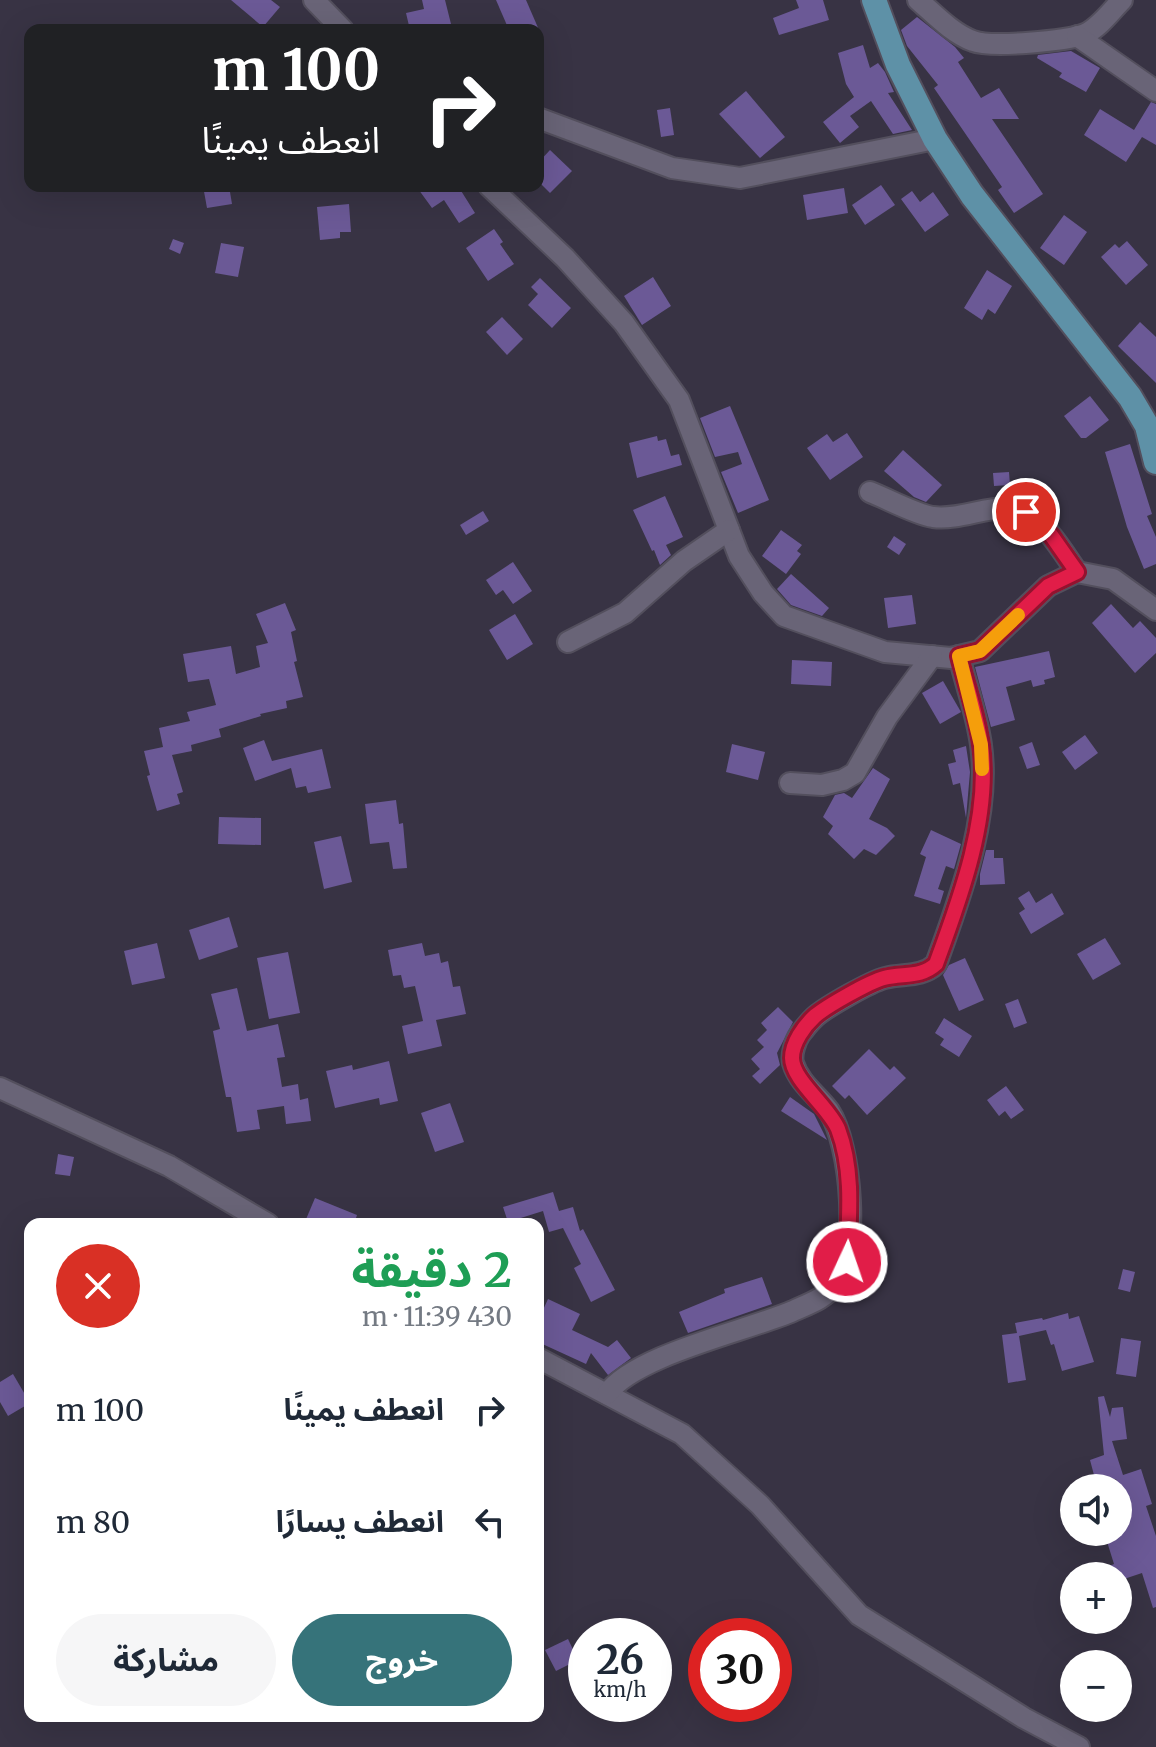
<!DOCTYPE html>
<html lang="ar">
<head>
<meta charset="utf-8">
<style>
	:root { --surface:#fff; --page:#f6f6f7; --text:#1f2937; --muted:#747a83; --accent:#36737a }
	body { margin:0; font-family:Merriweather,"Noto Sans Arabic",serif; background:var(--page); color:var(--text); direction:rtl; height:100vh; display:flex; flex-direction:column; font-size:30px; white-space:nowrap }
	* { box-sizing:border-box; margin:0 }
	p { font-size:26px; color:var(--muted) }
	.icon { flex:none; width:44px; height:44px; fill:none; stroke:currentColor; stroke-width:2; stroke-linecap:round; stroke-linejoin:round }
	.map { position:relative; flex:1; overflow:hidden; direction:ltr }
	.panel { position:absolute; left:24px; top:1218px; width:520px; height:504px; display:flex; flex-direction:column; background:var(--surface); border-radius:16px; box-shadow:0 8px 32px #0002; direction:rtl }
	.panel>* { flex:none }
	.hud { position:absolute; left:24px; top:24px; width:520px; height:168px; border-radius:16px; box-shadow:0 8px 32px #0002; direction:rtl; background:#202124; color:#fff; overflow:hidden }
	.controls { position:absolute; left:1060px; top:1474px; display:grid; gap:16px }
	.controls a { display:grid; place-items:center; width:72px; height:72px; border-radius:50%; background:var(--surface); box-shadow:0 8px 32px #0002; font-size:40px }
	.speed { position:absolute; left:568px; top:1618px; display:flex; gap:16px; font-size:40px; font-weight:700; text-align:center }
	.speed>* { display:grid; place-content:center; width:104px; height:104px; border-radius:50%; background:var(--surface); box-shadow:0 8px 32px #0002; line-height:1 }
	.speed small { font-size:20px; font-weight:400 }
	.speed .limit { border:12px solid #d22; background:#fff; color:#111 }
	.pin { position:absolute; display:grid; place-items:center; width:68px; height:68px; color:#fff; margin:-34px; border:4px solid #fff; border-radius:50%; box-shadow:0 2px 8px #0007 }
	.me { position:absolute; width:88px; margin:-44px; rotate:3deg; stroke-linejoin:round; filter:drop-shadow(0 0 6px #0008) }
	.turn { display:flex; align-items:center; gap:28px; height:168px; padding:0 32px; font-size:36px }
	.turn .icon { width:104px; height:104px; stroke-width:2.5 }
	.turn b { display:block; font-size:56px; line-height:68px }
	.round { display:grid; place-items:center; flex:none; width:84px; height:84px; border-radius:42px; background:var(--page) }
	.summary { display:flex; align-items:center; justify-content:space-between; height:136px; padding:0 32px }
	h1 { font-size:48px; font-weight:700; line-height:60px; color:#1e9e55 }
	.cta { display:flex; gap:16px; margin-top:auto; padding:16px 32px }
	.cta a { flex:1; height:92px; border-radius:48px; background:var(--accent); color:#fff; font-size:32px; font-weight:700; line-height:92px; text-align:center }
	.cta a+a { background:var(--page); color:var(--text) }
	ul { padding:0; list-style:none }
	li { display:flex; align-items:center; gap:24px; height:112px; padding:0 32px }
	li div { flex:1 }
	li b { display:block; font-size:30px }
	li em { font-style:normal }
	.map>svg:first-child { display:block }
</style>
</head>
<body>
<div class="map">
<svg width="1156" height="1747" viewBox="0 0 1156 1747">
	<rect width="100%" height="100%" fill="#383344"/>
	<g fill="#6b5996">
		<polygon points="231,0 271,0 280,7 263,27"/>
		<polygon points="422,0 445,0 451,24 426,30 410,30 406,13 424,9"/>
		<polygon points="496,0 526,0 539,30 509,30"/>
		<polygon points="796,0 823,0 829,20 779,35 773,18 799,8"/>
		<polygon points="917,17 955,47 964,58 958,62 981,98 999,88 1019,119 992,119 1043,194 1014,213 998,190 1002,187 934,88 938,85 907,46 901,30"/>
		<polygon points="863,45 870,68 878,63 885,72 894,92 888,93 912,130 893,134 871,101 850,116 859,127 840,143 823,122 854,97 846,84 838,53"/>
		<polygon points="1071,51 1100,68 1086,92 1059,77 1062,73 1037,58 1038,55"/>
		<polygon points="746,91 785,137 760,158 719,114"/>
		<polygon points="1151,102 1156,104 1156,145 1142,137 1126,162 1084,135 1100,109 1134,130"/>
		<polygon points="670,108 674,135 661,137 657,110"/>
		<polygon points="550,150 572,171 550,193 538,181 538,163"/>
		<polygon points="881,185 895,205 865,225 852,205"/>
		<polygon points="203,186 229,186 232,204 207,208"/>
		<polygon points="416,186 458,186 475,213 459,223 444,200 432,208"/>
		<polygon points="844,188 848,213 807,220 803,195"/>
		<polygon points="912,191 920,202 933,192 949,215 925,232 901,199"/>
		<polygon points="349,204 351,232 340,232 340,238 320,240 317,207"/>
		<polygon points="1064,215 1087,232 1064,265 1040,248"/>
		<polygon points="494,229 503,242 500,244 514,264 488,281 466,248"/>
		<polygon points="173,239 184,243 180,254 169,249"/>
		<polygon points="1127,241 1148,265 1126,285 1101,257 1115,244 1119,248"/>
		<polygon points="221,243 244,247 238,277 215,273"/>
		<polygon points="987,270 1012,286 995,314 988,309 982,320 964,308"/>
		<polygon points="653,277 671,306 642,325 624,296"/>
		<polygon points="540,278 571,308 552,328 528,305 538,294 531,287"/>
		<polygon points="502,317 523,339 507,355 486,332"/>
		<polygon points="1140,322 1156,337 1156,383 1118,346"/>
		<polygon points="1090,396 1109,420 1086,438 1081,438 1064,416"/>
		<polygon points="730,406 769,500 738,513 721,472 742,464 738,452 715,457 700,418"/>
		<polygon points="847,433 863,457 830,480 807,448 827,434 833,442"/>
		<polygon points="657,436 658,441 666,439 671,456 679,454 682,465 637,478 629,443"/>
		<polygon points="1130,444 1152,514 1147,516 1156,537 1156,564 1144,569 1127,527 1105,452"/>
		<polygon points="903,450 942,485 926,502 914,497 884,471"/>
		<polygon points="1009,472 1010,485 994,486 993,473"/>
		<polygon points="665,496 683,537 666,545 671,555 660,565 654,550 652,551 633,510"/>
		<polygon points="483,511 489,521 466,535 460,525"/>
		<polygon points="781,530 802,545 797,551 801,554 786,574 762,556"/>
		<polygon points="894,536 906,544 899,555 887,547"/>
		<polygon points="513,562 532,591 513,604 503,590 496,595 486,580"/>
		<polygon points="791,574 829,608 822,616 791,605 777,589"/>
		<polygon points="912,595 916,624 888,628 884,598"/>
		<polygon points="285,603 296,630 291,632 297,661 294,662 303,697 286,701 287,708 260,714 261,716 219,729 221,737 191,745 192,751 172,755 183,792 177,794 180,804 157,811 147,776 150,775 144,751 163,747 159,728 190,721 187,712 216,705 209,679 188,682 183,654 231,646 236,674 260,667 256,646 268,643 256,614"/>
		<polygon points="1111,604 1133,628 1140,621 1156,638 1156,653 1135,673 1092,623"/>
		<polygon points="515,614 533,644 507,660 489,630"/>
		<polygon points="1049,651 1055,677 1044,680 1045,684 1033,687 1031,680 1006,687 1015,720 991,727 975,667"/>
		<polygon points="792,660 832,662 831,686 791,684"/>
		<polygon points="943,681 961,712 940,724 922,693"/>
		<polygon points="1085,735 1098,753 1075,770 1062,752"/>
		<polygon points="264,740 272,761 322,749 331,788 308,793 306,786 296,788 291,768 255,781 243,748"/>
		<polygon points="1032,742 1040,765 1027,769 1019,747"/>
		<polygon points="732,744 765,752 758,780 726,772"/>
		<polygon points="966,746 970,772 966,818 960,783 953,785 948,764 956,762 953,750"/>
		<polygon points="873,768 890,779 869,819 887,828 895,836 876,855 864,849 854,859 828,834 833,826 823,817 835,795 844,793 852,798"/>
		<polygon points="396,800 399,824 403,823 407,868 393,869 389,842 370,844 365,804"/>
		<polygon points="219,817 261,818 261,845 218,844"/>
		<polygon points="931,830 961,844 954,869 946,866 938,889 944,891 940,904 914,896 926,857 920,854"/>
		<polygon points="341,836 352,882 324,889 314,842"/>
		<polygon points="986,850 994,850 994,858 1003,858 1005,884 980,885 980,874"/>
		<polygon points="1029,891 1036,903 1052,893 1064,914 1031,934 1019,913 1025,909 1018,898"/>
		<polygon points="229,917 238,947 199,960 189,930"/>
		<polygon points="1105,938 1121,964 1093,980 1077,954"/>
		<polygon points="157,943 165,978 132,985 124,951"/>
		<polygon points="422,943 425,956 439,953 441,963 448,961 453,987 460,986 466,1014 436,1020 442,1046 408,1054 402,1026 423,1021 415,986 404,988 401,975 393,976 388,950"/>
		<polygon points="288,952 300,1013 269,1019 257,958"/>
		<polygon points="965,958 984,1000 959,1011 943,975 949,965"/>
		<polygon points="237,988 247,1031 278,1024 285,1057 277,1058 282,1087 298,1084 300,1100 308,1098 311,1121 286,1124 284,1106 257,1110 260,1129 237,1132 231,1097 226,1097 213,1031 220,1029 211,994"/>
		<polygon points="1018,999 1027,1023 1014,1028 1005,1004"/>
		<polygon points="778,1007 793,1022 777,1053 780,1065 760,1084 752,1076 760,1069 751,1059 764,1047 757,1040 767,1030 761,1023"/>
		<polygon points="944,1018 972,1036 959,1057 940,1045 944,1039 935,1033"/>
		<polygon points="869,1049 890,1070 894,1066 906,1078 867,1115 849,1095 845,1099 832,1086"/>
		<polygon points="389,1061 398,1101 380,1105 379,1098 335,1108 326,1071 352,1065 353,1070"/>
		<polygon points="1006,1086 1024,1110 1011,1119 1005,1111 999,1116 987,1100"/>
		<polygon points="790,1097 814,1114 827,1140 781,1111"/>
		<polygon points="450,1103 464,1142 435,1152 421,1113"/>
		<polygon points="58,1154 74,1157 70,1176 55,1174"/>
		<polygon points="553,1192 559,1211 573,1207 580,1231 583,1229 615,1290 591,1302 574,1268 581,1264 563,1228 549,1232 543,1211 508,1222 503,1207"/>
		<polygon points="315,1198 357,1215 354,1224 304,1224"/>
		<polygon points="1123,1269 1135,1272 1130,1292 1118,1289"/>
		<polygon points="762,1277 772,1304 688,1333 679,1312 725,1293 724,1289"/>
		<polygon points="548,1299 580,1314 572,1330 608,1347 617,1340 631,1358 608,1375 591,1353 586,1364 538,1342 538,1321"/>
		<polygon points="1068,1313 1069,1319 1079,1316 1094,1362 1062,1371 1054,1344 1051,1345 1046,1330 1019,1336 1026,1380 1008,1383 1002,1335 1017,1333 1015,1323 1042,1318 1043,1320"/>
		<polygon points="1121,1338 1141,1341 1136,1377 1116,1374"/>
		<polygon points="13,1374 30,1403 8,1416 0,1402 0,1382"/>
		<polygon points="1104,1396 1110,1417 1112,1408 1123,1407 1127,1439 1112,1441 1123,1475 1141,1469 1152,1504 1146,1506 1156,1536 1156,1607 1153,1608 1142,1573 1118,1581 1118,1576 1113,1576 1109,1566 1114,1564 1104,1532 1118,1532 1118,1514 1126,1511 1116,1479 1087,1488 1074,1488 1074,1491 1072,1484 1094,1475 1090,1460 1104,1455 1098,1397"/>
		<polygon points="568,1639 578,1660 556,1671 545,1650"/>
	</g>
	<g fill="none" stroke-linecap="round" stroke-linejoin="round">
		<g stroke="#534f5d" stroke-width="24">
			<g id="minor">
				<polyline points="314,0 343,30"/>
				<path d="M918,0C934,14 953,34 973,41C991,48 1067,41 1085,34C1099,28 1112,10 1122,0"/>
				<polyline points="1077,36 1156,91"/>
				<polyline points="538,118 672,168 740,178 935,139"/>
				<polyline points="489,186 565,258 624,323 679,400 739,556 763,593 784,616 885,652 951,658 980,651 1048,586 1077,572 1113,579 1156,610"/>
				<path d="M870,492C888,499 915,514 933,517C958,520 982,508 1007,508C1039,508 1061,550 1077,572"/>
				<polyline points="568,642 625,613 684,561 729,530"/>
				<polyline points="790,783 822,785 843,780 855,773 887,717 932,656"/>
				<polyline points="0,1088 169,1166 268,1224"/>
				<polyline points="538,1358 682,1434 760,1505 859,1615 1024,1718 1079,1747"/>
				<path d="M607,1394C634,1355 747,1331 793,1311C808,1304 824,1299 834,1286C861,1256 851,1144 829,1111C817,1095 799,1083 793,1063C791,1055 795,1041 800,1034C805,1028 810,1021 816,1016C828,1006 870,982 885,978C903,973 921,978 936,964C960,897 991,817 981,745C977,715 966,685 959,656"/>
			</g>
		</g>
		<g stroke="#534f5d" stroke-width="28">
			<polyline id="major" points="874,0 898,65 935,139 972,195 1130,397 1147,426 1156,462"/>
		</g>
		<use href="#minor" stroke="#696477" stroke-width="20"/>
		<use href="#major" stroke="#5e91a7" stroke-width="24"/>
	</g>
	<g fill="none" stroke-linecap="round" stroke-linejoin="round">
		<g stroke="#92132f" stroke-width="20">
			<path id="route" d="M847,1262C849,1217 854,1171 838,1129C829,1107 792,1080 792,1058C792,1043 804,1026 815,1016C827,1006 869,982 884,978C903,973 921,978 936,964C960,899 991,816 981,745C977,715 966,685 959,656L980,651L1048,586L1077,572L1051,535L1026,512"/>
		</g>
		<use href="#route" stroke="#e11d48" stroke-width="14"/>
		<polyline stroke="#f59e0b" stroke-width="14" points="982,769 981,745 959,656 980,651 1018,615"/>
	</g>
</svg>
<div class="controls">
<a><svg class="icon" aria-label="sound" viewBox="0 0 24 24"><path d="M4 9h4l5-4v14l-5-4H4zM17 9q2 3 0 6"/></svg></a>
<a>+</a>
<a>−</a>
</div>
<div class="speed"><div>26<small>km/h</small></div><div class="limit">30</div></div>
<div class="pin" style="left:1026px;top:512px;background:#d93025"><svg class="icon" aria-label="arrive" viewBox="0 0 24 24"><path d="M6 21V4h12l-3 4 3 4H6"/></svg></div>
<svg class="me" style="left:847px;top:1262px" viewBox="-20 -20 40 40"><circle r="17" fill="#e11d48" stroke="#fff" stroke-width="3"/><path d="M0-11L8 9 0 5-8 9z" fill="#fff"/></svg>
<div class="hud">
<div class="turn"><svg class="icon" aria-label="right" viewBox="0 0 24 24"><path d="M7 20v-9h11M14 6l5 5-5 5"/></svg><div><b>100 m</b>انعطف يمينًا</div></div>
</div>
<section class="panel">
<div class="summary"><div><h1>2 دقيقة</h1><p>430 m · 11:39</p></div><a class="round" style="background:#d93025;color:#fff"><svg class="icon" aria-label="close" viewBox="0 0 24 24"><path d="M6 6l12 12M18 6L6 18"/></svg></a></div>
<ul>
<li><svg class="icon" aria-label="right" viewBox="0 0 24 24"><path d="M7 20v-9h11M14 6l5 5-5 5"/></svg><div><b>انعطف يمينًا</b></div><em>100 m</em></li>
<li><svg class="icon" aria-label="left" viewBox="0 0 24 24"><path d="M17 20v-9H6M10 6l-5 5 5 5"/></svg><div><b>انعطف يسارًا</b></div><em>80 m</em></li>
</ul>
<div class="cta"><a>خروج</a><a>مشاركة</a></div>
</section>
</div>
</body>
</html>
